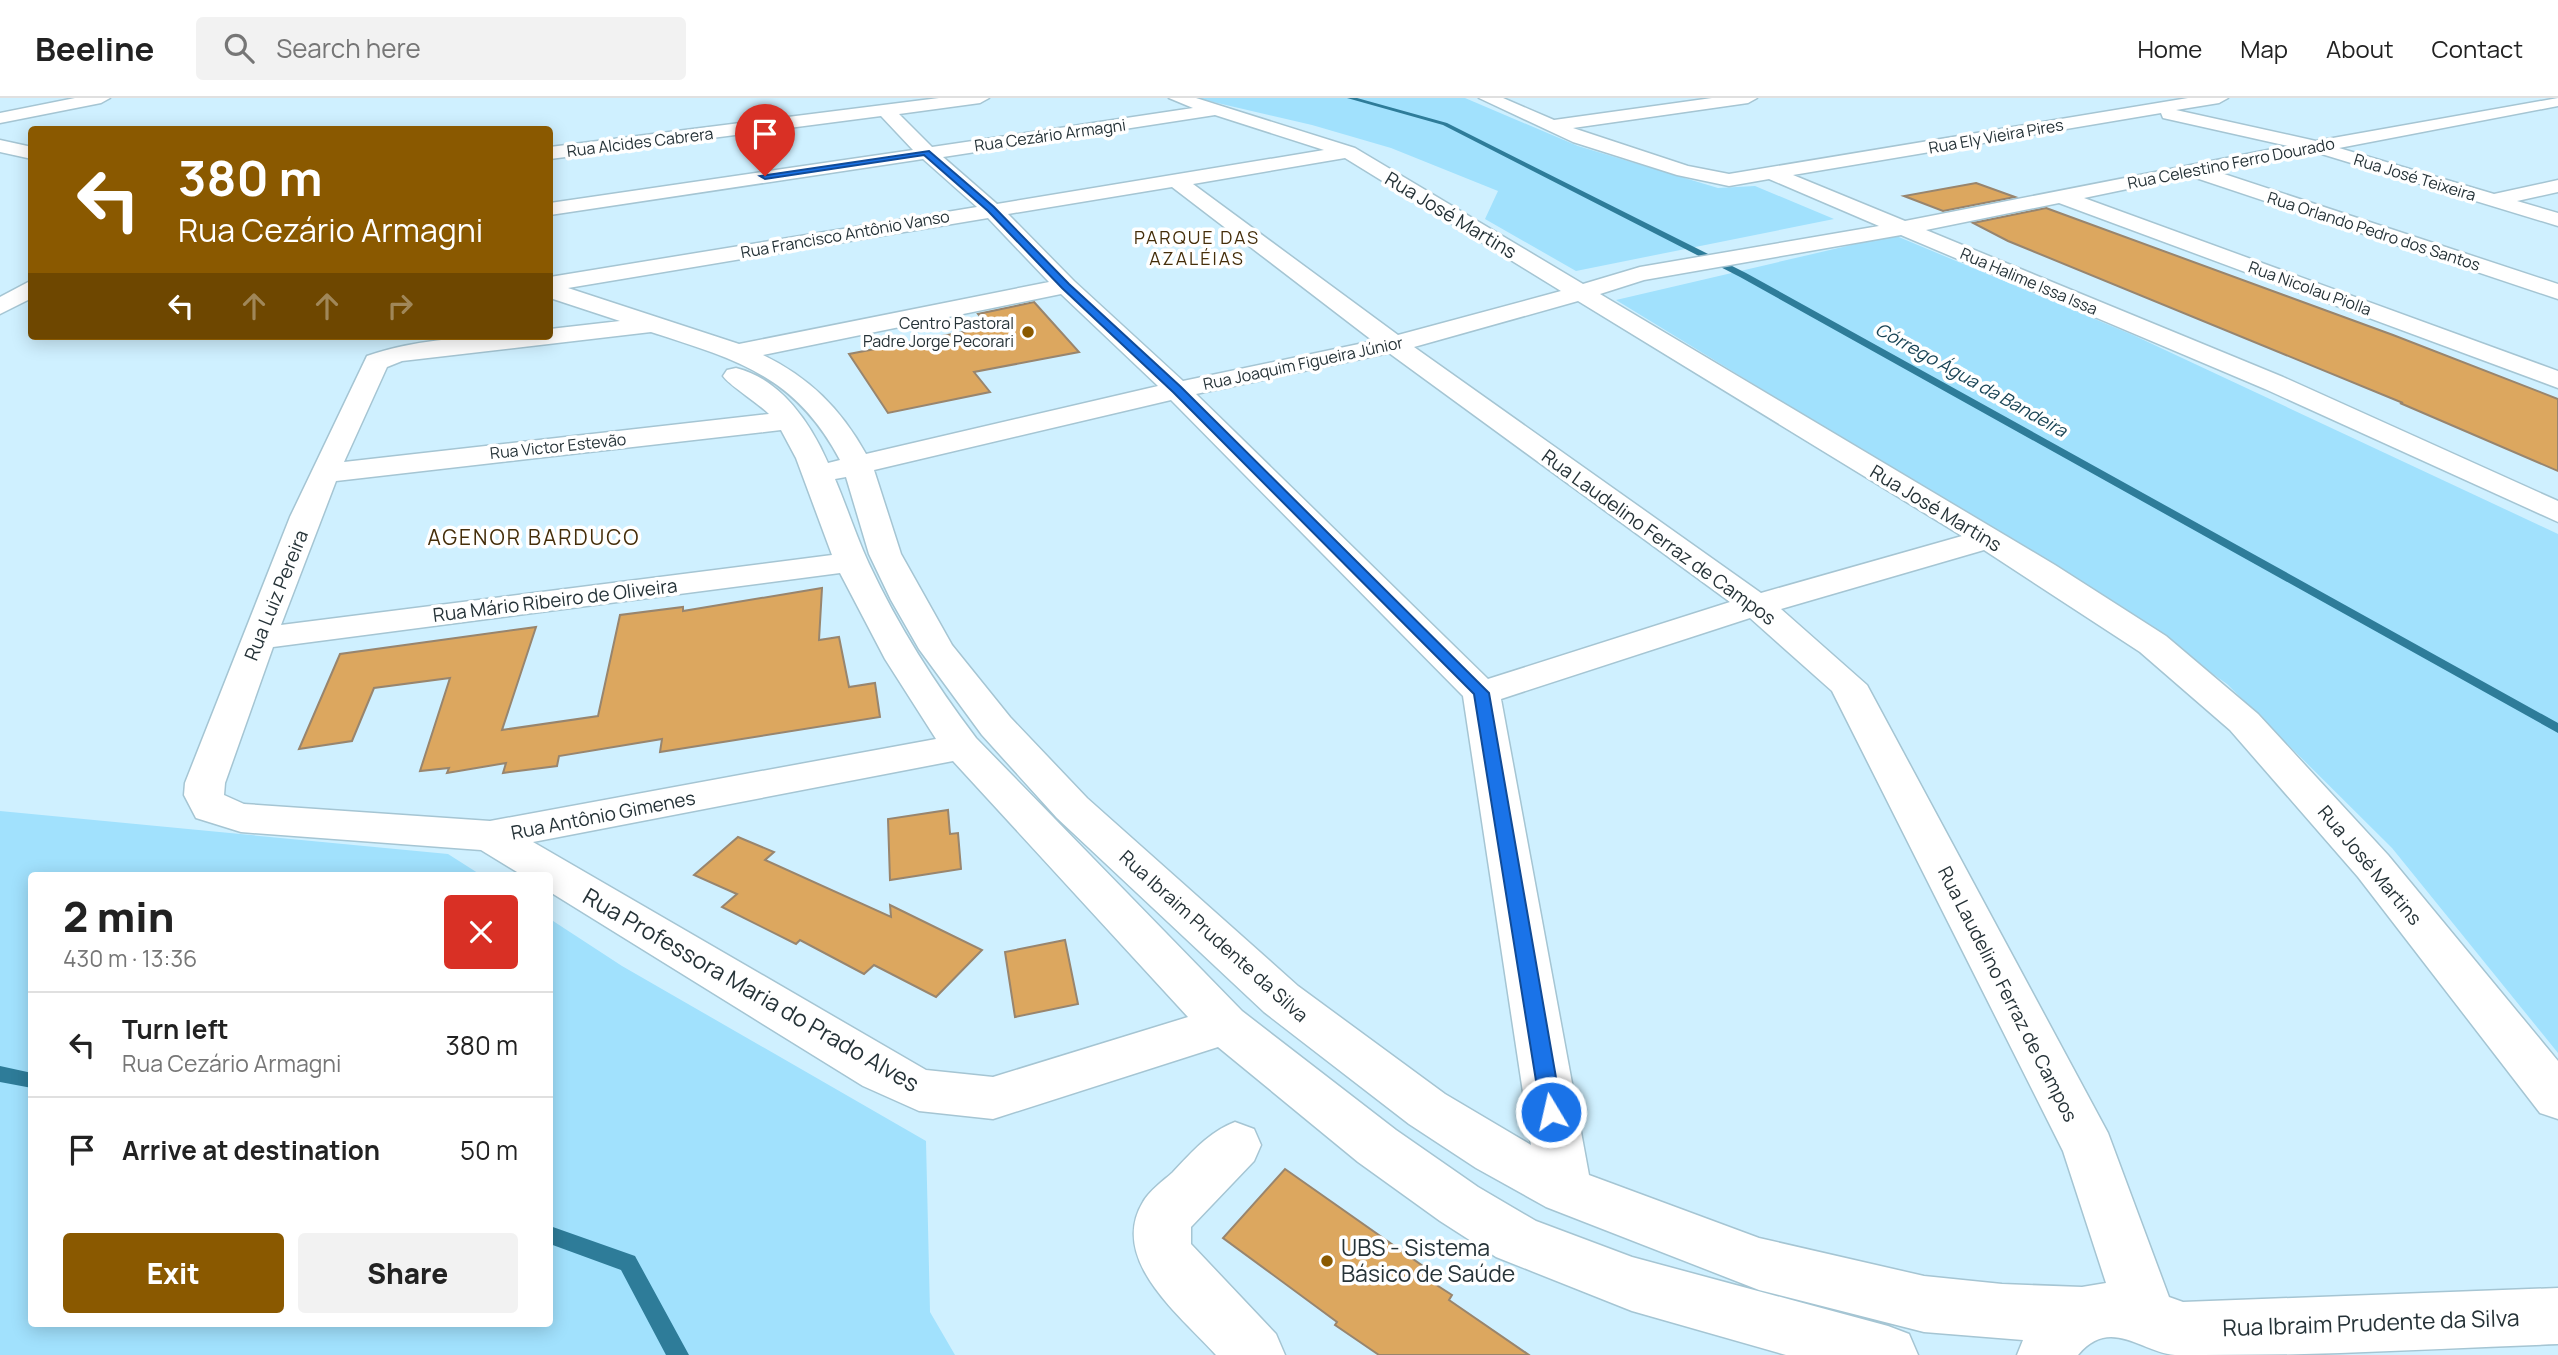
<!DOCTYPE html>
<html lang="en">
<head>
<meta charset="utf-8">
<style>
	:root { --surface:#fff; --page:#f2f2f2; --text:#222; --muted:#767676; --line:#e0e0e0; --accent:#8a5900 }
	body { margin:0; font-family:Manrope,sans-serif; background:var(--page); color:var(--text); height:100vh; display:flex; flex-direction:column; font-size:26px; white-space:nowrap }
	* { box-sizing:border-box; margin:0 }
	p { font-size:23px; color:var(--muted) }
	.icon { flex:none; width:38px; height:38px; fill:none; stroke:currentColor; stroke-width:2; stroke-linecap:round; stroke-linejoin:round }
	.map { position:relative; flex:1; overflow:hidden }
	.drawer { position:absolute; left:28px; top:774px; width:525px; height:455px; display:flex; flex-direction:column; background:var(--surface); border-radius:7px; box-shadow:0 4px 18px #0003 }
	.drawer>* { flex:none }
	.guide { position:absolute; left:28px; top:28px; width:525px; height:214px; border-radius:7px; box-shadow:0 4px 18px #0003; background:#8a5900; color:#fff; overflow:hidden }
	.pin { position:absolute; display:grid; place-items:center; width:60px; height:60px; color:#fff; margin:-72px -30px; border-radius:50% 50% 50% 0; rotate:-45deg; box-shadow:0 0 7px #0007 }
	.pin .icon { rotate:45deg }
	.me { position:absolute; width:77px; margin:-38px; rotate:351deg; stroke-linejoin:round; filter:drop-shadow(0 0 5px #0008) }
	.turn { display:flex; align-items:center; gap:24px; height:147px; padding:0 35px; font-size:32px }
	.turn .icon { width:91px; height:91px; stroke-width:2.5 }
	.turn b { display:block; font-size:49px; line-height:60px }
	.lanes { display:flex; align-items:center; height:66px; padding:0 35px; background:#0003; justify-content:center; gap:35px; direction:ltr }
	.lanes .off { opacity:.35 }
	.round { display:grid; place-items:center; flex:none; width:74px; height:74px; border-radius:7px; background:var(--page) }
	.headline { display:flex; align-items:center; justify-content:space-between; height:119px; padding:0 35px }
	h1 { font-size:42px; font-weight:800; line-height:52px }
	.action { display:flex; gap:14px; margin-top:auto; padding:14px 35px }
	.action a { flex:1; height:80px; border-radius:7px; background:var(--accent); color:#fff; font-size:28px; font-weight:800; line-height:80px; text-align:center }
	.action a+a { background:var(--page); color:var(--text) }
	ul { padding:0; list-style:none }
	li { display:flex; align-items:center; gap:21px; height:105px; padding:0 35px; border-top:2px solid var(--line) }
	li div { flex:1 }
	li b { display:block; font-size:26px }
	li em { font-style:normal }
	header { display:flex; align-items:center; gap:42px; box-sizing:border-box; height:98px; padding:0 35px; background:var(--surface); border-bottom:2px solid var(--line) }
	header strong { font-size:33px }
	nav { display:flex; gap:38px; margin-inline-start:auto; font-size:24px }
	.search { width:490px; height:63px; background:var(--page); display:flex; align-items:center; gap:18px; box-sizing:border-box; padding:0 24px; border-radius:7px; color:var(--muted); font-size:26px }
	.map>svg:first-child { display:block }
</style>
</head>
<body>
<header>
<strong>Beeline</strong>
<div class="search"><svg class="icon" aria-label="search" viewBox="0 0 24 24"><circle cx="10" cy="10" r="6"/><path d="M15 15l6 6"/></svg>Search here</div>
<nav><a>Home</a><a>Map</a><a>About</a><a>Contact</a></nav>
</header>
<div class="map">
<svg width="2558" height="1257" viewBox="0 0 2558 1257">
	<rect width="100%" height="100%" fill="#cff0ff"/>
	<g fill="#a1e1fd">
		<polygon points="1196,0 1465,0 1578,48 1718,90 1755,88 1834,121 1576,173 1485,121 1498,93 1391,50 1312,27"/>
		<polygon points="1894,137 2133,237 2558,436 2558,955 2392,750 2227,586 2112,505 1616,202"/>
		<polygon points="0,713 448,756 481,777 32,777 32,1225 550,1225 550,821 622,868 926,1043 930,1214 955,1257 0,1257"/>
	</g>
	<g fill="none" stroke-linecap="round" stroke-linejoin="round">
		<g fill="#2e7c99" fill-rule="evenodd">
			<polygon points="1347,0 1357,0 1447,25 1746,175 2558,625 2558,635 1740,179 1443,27"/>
			<polygon points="0,968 32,975 32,990 0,984"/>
			<polygon points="550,1128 635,1158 689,1257 666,1257 621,1172 550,1146"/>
		</g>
	</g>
	<g fill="#dca75f" stroke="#98856e" stroke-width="2">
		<polygon points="1976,85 2015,99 1943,113 1904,98"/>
		<polygon points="2046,110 2393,237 2558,301 2558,373 2400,305 2403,305 2008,143 1973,125"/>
		<polygon points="1034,204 1079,254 974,274 990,294 888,315 849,256 989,229 978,216"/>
		<polygon points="822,490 819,542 839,539 849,589 875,585 880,619 660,654 662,641 559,658 557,668 503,675 506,665 447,675 449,670 420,673 450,580 374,590 352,643 299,651 340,556 536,529 502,632 598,618 620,517 683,509 683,513"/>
		<polygon points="948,712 950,736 958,735 961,771 890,782 888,721"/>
		<polygon points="738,739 774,754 765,762 891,819 890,807 982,852 936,899 874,867 864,876 800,842 796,846 722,809 737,796 694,777"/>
		<polygon points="1065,842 1078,906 1015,919 1005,854"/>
		<polygon points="1285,1071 1440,1180 1435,1186 1452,1197 1449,1202 1529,1257 1379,1257 1335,1227 1337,1224 1223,1140"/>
	</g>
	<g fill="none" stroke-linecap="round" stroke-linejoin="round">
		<g stroke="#a5c5d3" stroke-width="3">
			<g id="minor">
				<polygon points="75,0 110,0 101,5 0,25 0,15"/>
				<path d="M939,0H989L980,5L899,16L932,49L1193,10L1169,0H1196L1355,50L1583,186L1640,169L1879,128L1769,81L1729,88L1677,77L1573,44L1479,0H1503L1554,22L1712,0H1757L1748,5L1573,30L1688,68L1729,76L2188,0H2228L2219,5L2176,12L2316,43L2558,0V8L2339,50L2494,96L2558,82V94L2517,103L2558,115V128L2315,54L2215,73L2558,186V201L2190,78L2084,100L2558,273V290L2059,105L1926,132L2283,279L2558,403V424L2265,291L1901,137L1644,182L1600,196L2055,467L2166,538L2258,616L2388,757L2558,963V1021L2540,1015L2358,779L2230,632L2140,554L1984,452L1781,511L1867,587L2108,1035L2169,1199L2183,1204L2558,1190V1246C2485,1249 2413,1252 2340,1255C2286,1257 2229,1257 2175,1257C2141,1254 2110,1218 2078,1257H2017L2023,1242L1924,1234L1759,1192L1546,1109L1476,1070L1409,1026L1264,914L1057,720L982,637L919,551L891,502L869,456L846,379L835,381C847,409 856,438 869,466C898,528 935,586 976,640L1242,913L1396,1032L1478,1089L1536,1123L1632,1159L1888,1228L1909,1236L1918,1257H1786L1632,1213L1496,1159L1440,1123L1358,1064L1218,949L993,1021L919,1013L863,988L550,794V777H522L481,752L241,734L196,720L184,697L185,685L290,419L367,258C424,238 489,238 550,238V231L620,223L550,200V179L977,109L923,61L550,117V105L913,52L881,18L550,61V49ZM2161,15L2163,20L2288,48L1905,123L1793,77ZM1215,17L1324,52L997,106L943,59ZM1345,60L1561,193L1398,237L1193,86ZM1172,89L1373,243L1183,283L1074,183L1008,116ZM988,120L1049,184L739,246L568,190ZM1061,196L1158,288L866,356C841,311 809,279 763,257ZM1578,203L1962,438L1761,495L1414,249ZM651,234C737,262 795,277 840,362L828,365C811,326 781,281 736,270L727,272L723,278C730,288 757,304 769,316L344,364L387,269L402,263ZM1389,255L1730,504L1488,581L1196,296ZM1171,302L1463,598L1531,1047L1445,996L1298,888L1087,700L1010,619L952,547L901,456L874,372ZM781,332L796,360L832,457L281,527L336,383ZM840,475L885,561L936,641L490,723L244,706L224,697L225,685L273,549ZM1750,520L1832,593L2063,1053L2106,1185L2082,1189L2002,1186L1924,1178L1759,1140L1589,1077L1501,601ZM953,663L1188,919L993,979L926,972L533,744Z"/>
				<polygon points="0,42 32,49 32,61 0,54"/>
				<polygon points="32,182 32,200 0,216 0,199"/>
				<path d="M1235,1024L1254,1031L1261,1047L1254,1063L1191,1129V1146L1276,1236L1285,1257H1216C1181,1218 1108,1162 1143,1104C1149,1093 1163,1083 1173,1074C1192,1054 1209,1034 1235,1024Z"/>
			</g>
		</g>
		<use href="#minor" fill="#fff" fill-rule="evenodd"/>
	</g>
	<polygon fill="#1a73e8" stroke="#114b97" stroke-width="2" points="929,53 994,109 1069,186 1181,289 1489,595 1562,1014 1559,1020 1551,1023 1544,1020 1541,1014 1474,596 1173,294 1062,190 988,113 924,57 765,81 760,78"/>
	<g fill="#8a5900" stroke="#fff" stroke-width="2.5">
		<circle cx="1028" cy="234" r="7"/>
		<circle cx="1327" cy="1163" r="7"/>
	</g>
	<g text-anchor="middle" stroke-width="7" stroke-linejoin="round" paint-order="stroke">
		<g font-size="16" fill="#263338" stroke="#fff">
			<text transform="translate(1050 37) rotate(-8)" y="6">Rua Cezário Armagni</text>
			<text transform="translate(1996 38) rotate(-10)" y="6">Rua Ely Vieira Pires</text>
			<text transform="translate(640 44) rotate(-7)" y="6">Rua Alcides Cabrera</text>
			<text transform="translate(2231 65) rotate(-11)" y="6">Rua Celestino Ferro Dourado</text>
			<text transform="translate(2415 79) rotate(17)" y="6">Rua José Teixeira</text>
			<text transform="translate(2374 133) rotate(18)" y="6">Rua Orlando Pedro dos Santos</text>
			<text transform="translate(845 136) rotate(-10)" y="6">Rua Francisco Antônio Vanso</text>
			<text transform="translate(2029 183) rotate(23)" y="6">Rua Halime Issa Issa</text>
			<text transform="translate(2310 190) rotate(20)" y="6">Rua Nicolau Piolla</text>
			<text transform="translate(1303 265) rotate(-12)" y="6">Rua Joaquim Figueira Júnior</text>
			<text transform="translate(558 348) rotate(-6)" y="6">Rua Victor Estevão</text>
		</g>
		<g font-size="16" fill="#263338" stroke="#fff" text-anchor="end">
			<text x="1014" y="231">Centro Pastoral<tspan x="1014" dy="18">Padre Jorge Pecorari</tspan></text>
		</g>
		<g font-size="18" letter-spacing="2" fill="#452e0a" stroke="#fff">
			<text x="1197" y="146">PARQUE DAS<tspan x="1197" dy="21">AZALÉIAS</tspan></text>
		</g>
		<g font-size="18" font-style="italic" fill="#194455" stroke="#fff">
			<text transform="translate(1971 282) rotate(29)" y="6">Córrego Água da Bandeira</text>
		</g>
		<g font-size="19" fill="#263338" stroke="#fff">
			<text transform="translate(1451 117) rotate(31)" y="7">Rua José Martins</text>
			<text transform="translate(1936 410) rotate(31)" y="7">Rua José Martins</text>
			<text transform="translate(1659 439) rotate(36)" y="7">Rua Laudelino Ferraz de Campos</text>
			<text transform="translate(276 497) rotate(-68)" y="7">Rua Luiz Pereira</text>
			<text transform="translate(555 502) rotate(-7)" y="7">Rua Mário Ribeiro de Oliveira</text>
			<text transform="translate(603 717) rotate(-11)" y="7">Rua Antônio Gimenes</text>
			<text transform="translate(2370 767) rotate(50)" y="7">Rua José Martins</text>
			<text transform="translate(1214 838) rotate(42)" y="7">Rua Ibraim Prudente da Silva</text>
			<text transform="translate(2008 896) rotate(63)" y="7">Rua Laudelino Ferraz de Campos</text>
		</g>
		<g font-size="21" letter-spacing="2" fill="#452e0a" stroke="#fff">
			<text x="534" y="447">AGENOR BARDUCO</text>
		</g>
		<g font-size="23" fill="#263338" stroke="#fff">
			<text transform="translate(751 892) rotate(30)" y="8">Rua Professora Maria do Prado Alves</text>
			<text transform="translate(2371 1225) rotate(-2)" y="8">Rua Ibraim Prudente da Silva</text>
		</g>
		<g font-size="23" fill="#263338" stroke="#fff" text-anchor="start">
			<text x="1341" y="1158">UBS - Sistema<tspan x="1341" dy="26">Básico de Saúde</tspan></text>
		</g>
	</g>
</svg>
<div class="pin" style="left:765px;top:78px;background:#d93025"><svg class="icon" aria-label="arrive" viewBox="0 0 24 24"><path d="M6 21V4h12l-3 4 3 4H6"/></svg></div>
<svg class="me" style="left:1551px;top:1014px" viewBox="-20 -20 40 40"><circle r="17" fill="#1a73e8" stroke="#fff" stroke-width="3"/><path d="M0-11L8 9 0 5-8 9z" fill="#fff"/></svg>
<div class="guide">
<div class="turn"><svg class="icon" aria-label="left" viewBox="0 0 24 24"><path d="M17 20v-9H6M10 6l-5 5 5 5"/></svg><div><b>380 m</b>Rua Cezário Armagni</div></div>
<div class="lanes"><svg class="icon" aria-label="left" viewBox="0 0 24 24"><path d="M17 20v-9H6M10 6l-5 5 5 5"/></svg><svg class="icon off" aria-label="ahead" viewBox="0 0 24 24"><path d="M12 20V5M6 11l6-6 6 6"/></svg><svg class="icon off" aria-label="ahead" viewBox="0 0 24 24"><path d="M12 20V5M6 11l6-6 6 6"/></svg><svg class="icon off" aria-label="right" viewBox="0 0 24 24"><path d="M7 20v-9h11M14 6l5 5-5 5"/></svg></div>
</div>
<section class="drawer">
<div class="headline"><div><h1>2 min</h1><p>430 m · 13:36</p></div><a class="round" style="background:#d93025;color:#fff"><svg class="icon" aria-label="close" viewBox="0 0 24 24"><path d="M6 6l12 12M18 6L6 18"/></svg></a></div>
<ul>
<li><svg class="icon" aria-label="left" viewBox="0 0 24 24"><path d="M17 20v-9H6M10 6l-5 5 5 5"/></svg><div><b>Turn left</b><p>Rua Cezário Armagni</p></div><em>380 m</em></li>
<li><svg class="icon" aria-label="arrive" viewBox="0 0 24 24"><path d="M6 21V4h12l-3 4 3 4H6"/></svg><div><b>Arrive at destination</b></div><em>50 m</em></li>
</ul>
<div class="action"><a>Exit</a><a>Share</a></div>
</section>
</div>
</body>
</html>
